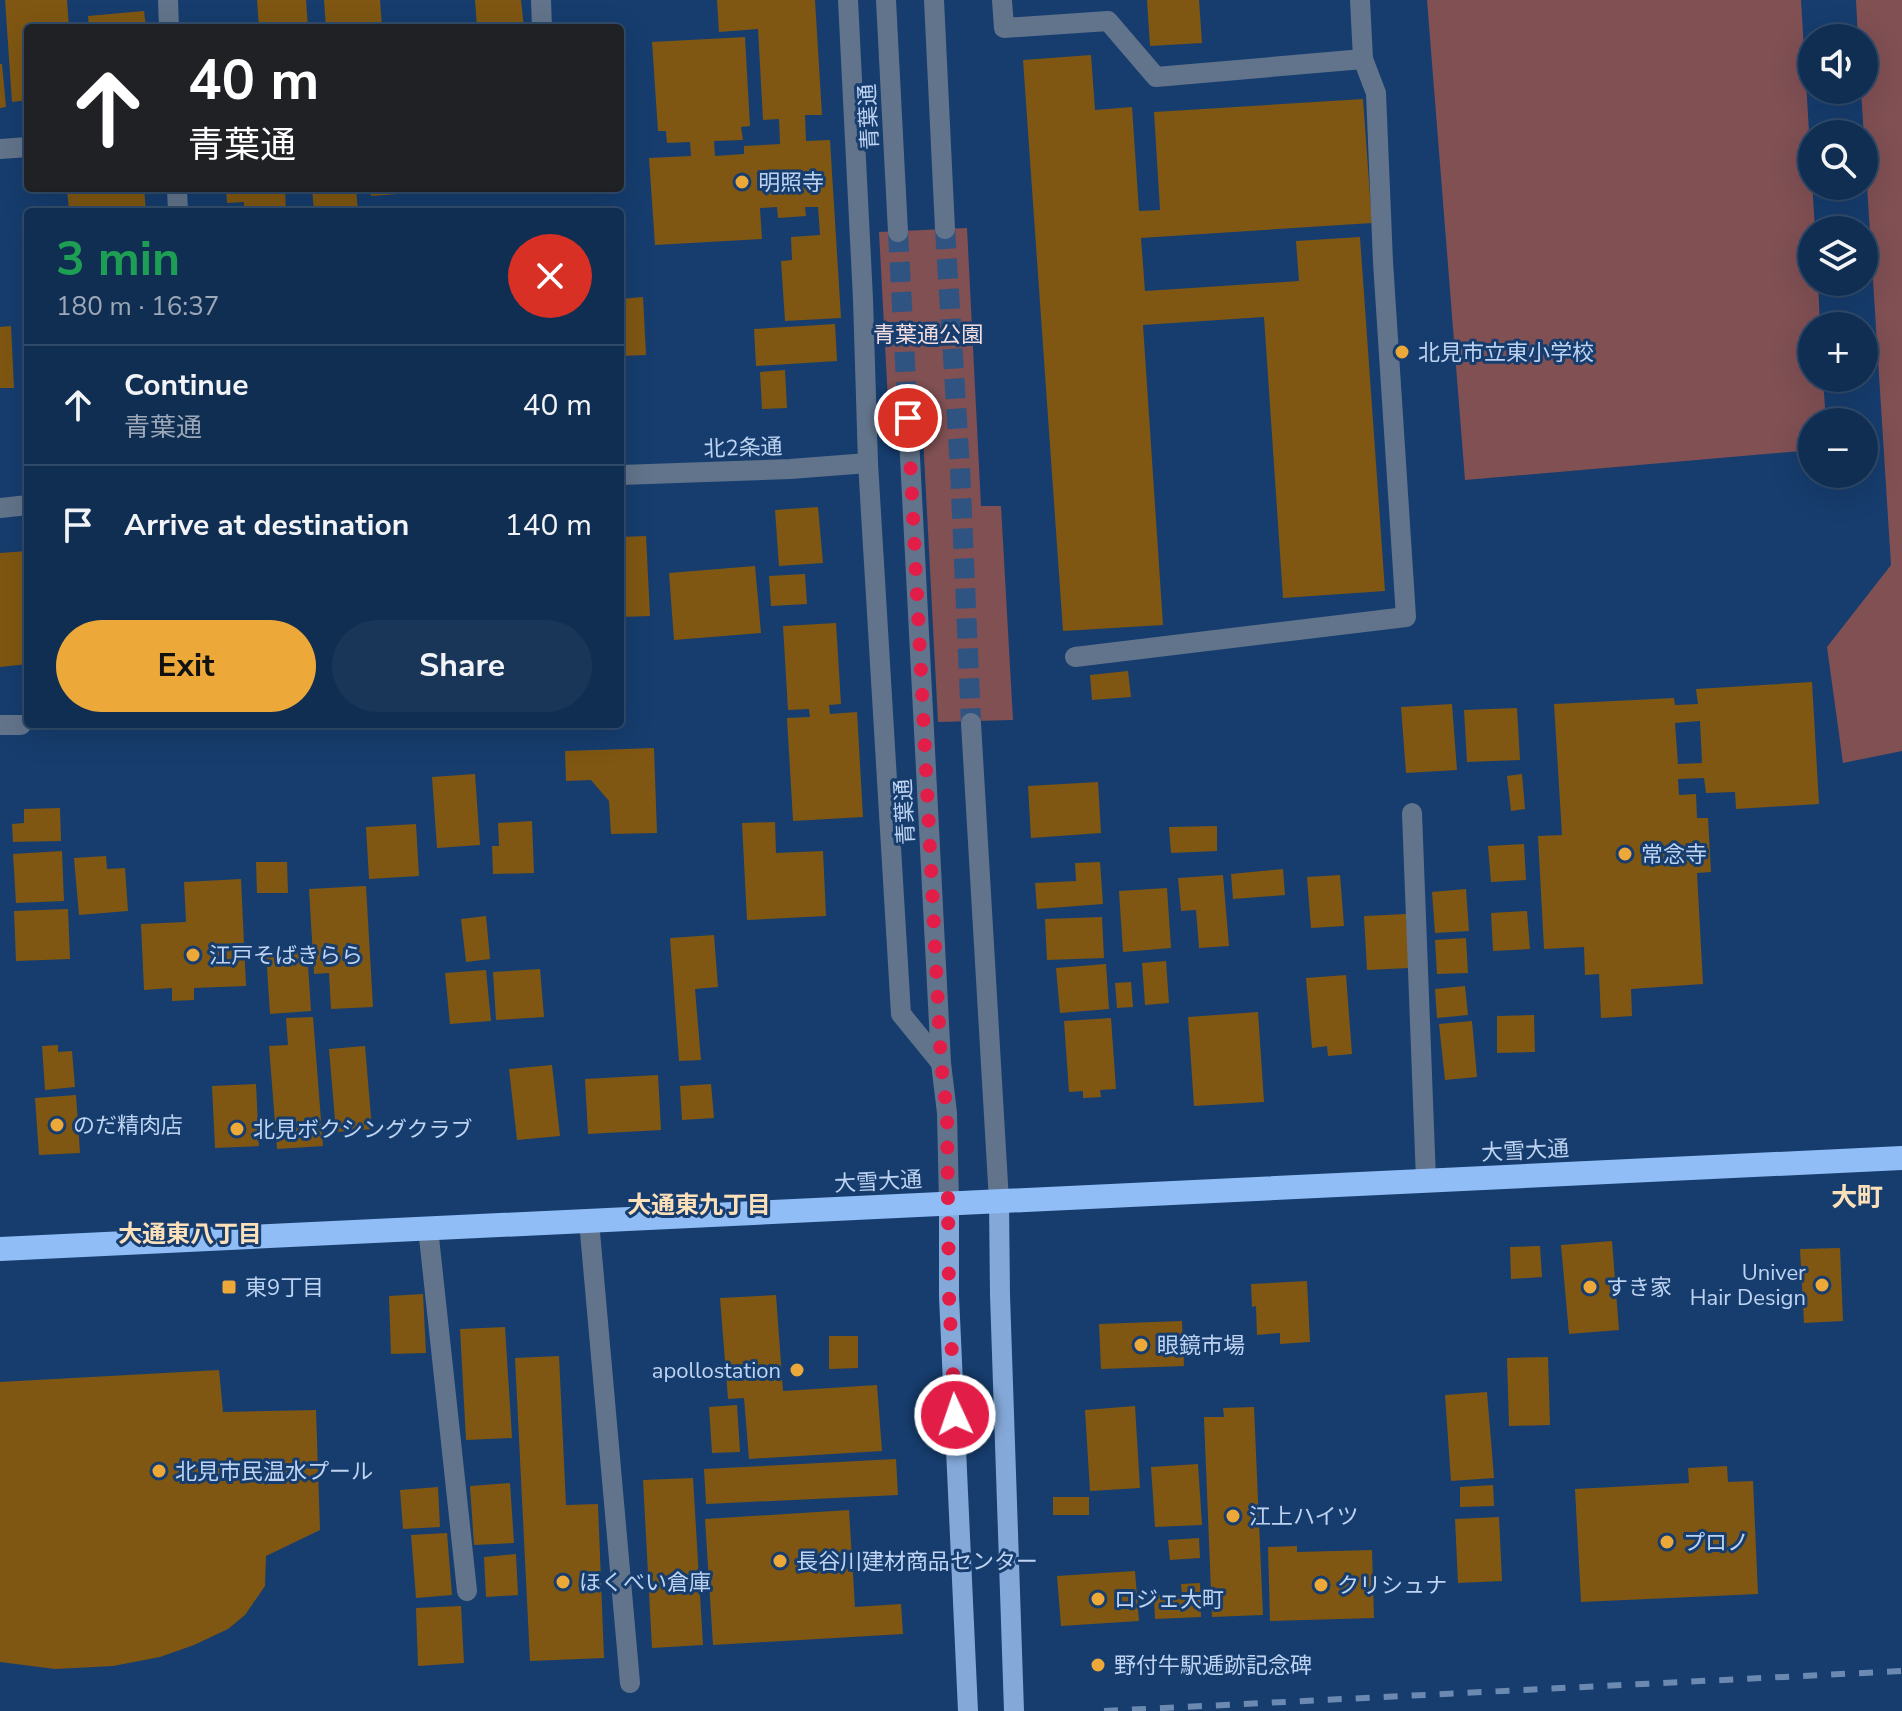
<!DOCTYPE html>
<html lang="en">
<head>
<meta charset="utf-8">
<style>
	:root { --surface:#102e52; --page:#193659; --text:#f1f3f6; --muted:#9ca8b8; --line:#304a69; --accent:#eca93a }
	body { margin:0; font-family:"Nunito Sans","Noto Sans JP",sans-serif; background:var(--page); color:var(--text); height:100vh; display:flex; flex-direction:column; font-size:30px; white-space:nowrap }
	* { box-sizing:border-box; margin:0 }
	p { font-size:26px; color:var(--muted) }
	.icon { flex:none; width:44px; height:44px; fill:none; stroke:currentColor; stroke-width:2; stroke-linecap:round; stroke-linejoin:round }
	.map { position:relative; flex:1; overflow:hidden }
	.panel { position:absolute; left:24px; top:208px; width:600px; height:520px; display:flex; flex-direction:column; background:var(--surface); border-radius:8px; box-shadow:0 8px 32px #0002,0 0 0 2px var(--line) }
	.panel>* { flex:none }
	.hud { position:absolute; left:24px; top:24px; width:600px; height:168px; border-radius:8px; box-shadow:0 8px 32px #0002,0 0 0 2px var(--line); background:#202124; color:#fff; overflow:hidden }
	.buttons { position:absolute; left:1798px; top:24px; display:grid; gap:16px }
	.buttons a { display:grid; place-items:center; width:80px; height:80px; border-radius:50%; background:var(--surface); box-shadow:0 8px 32px #0002,0 0 0 2px var(--line); font-size:40px }
	.pin { position:absolute; display:grid; place-items:center; width:68px; height:68px; color:#fff; margin:-34px; border:4px solid #fff; border-radius:50%; box-shadow:0 2px 8px #0007 }
	.me { position:absolute; width:88px; margin:-44px; rotate:357deg; stroke-linejoin:round; filter:drop-shadow(0 0 6px #0008) }
	.turn { display:flex; align-items:center; gap:28px; height:168px; padding:0 32px; font-size:36px }
	.turn .icon { width:104px; height:104px; stroke-width:2.5 }
	.turn b { display:block; font-size:56px; line-height:68px }
	.round { display:grid; place-items:center; flex:none; width:84px; height:84px; border-radius:42px; background:var(--page) }
	.headline { display:flex; align-items:center; justify-content:space-between; height:136px; padding:0 32px }
	h1 { font-size:48px; font-weight:700; line-height:60px; color:#1e9e55 }
	.action { display:flex; gap:16px; margin-top:auto; padding:16px 32px }
	.action a { flex:1; height:92px; border-radius:48px; background:var(--accent); color:#111; font-size:32px; font-weight:700; line-height:92px; text-align:center }
	.action a+a { background:var(--page); color:var(--text) }
	ul { padding:0; list-style:none }
	li { display:flex; align-items:center; gap:24px; height:120px; padding:0 32px; border-top:2px solid var(--line) }
	li div { flex:1 }
	li b { display:block; font-size:30px }
	li em { font-style:normal }
	.map>svg:first-child { display:block }
</style>
</head>
<body>
<div class="map">
<svg width="1902" height="1711" viewBox="0 0 1902 1711">
	<rect width="100%" height="100%" fill="#163d6e"/>
	<g fill="#805053">
		<polygon points="1427,0 1801,0 1815,230 1812,230 1812,282 1818,282 1820,326 1812,326 1812,378 1823,378 1826,422 1812,422 1812,450 1465,480"/>
		<polygon points="1856,0 1902,0 1902,751 1843,763 1827,647 1891,565 1861,90 1864,90 1864,38 1858,38"/>
		<polygon points="967,228 981,506 1001,506 1013,720 938,722 922,417 889,420 879,232"/>
	</g>
	<g fill="#7f5712" fill-rule="evenodd">
		<polygon points="5,0 67,0 69,28 28,28 28,100 12,102"/>
		<polygon points="257,0 306,0 308,28 259,28"/>
		<polygon points="324,0 380,0 382,28 326,28"/>
		<polygon points="475,0 521,0 524,28 477,28"/>
		<polygon points="717,0 815,0 822,115 805,115 806,141 830,140 841,318 785,321 781,261 792,260 791,237 820,235 818,207 805,207 806,216 778,218 777,207 760,208 762,239 655,245 649,158 691,156 690,142 667,143 666,131 658,131 652,42 745,37 750,126 741,127 743,140 714,141 715,156 744,154 744,146 780,144 779,119 763,120 758,29 719,32"/>
		<polygon points="1147,0 1199,0 1202,43 1150,46"/>
		<polygon points="144,11 146,28 89,28 88,16"/>
		<polygon points="1091,55 1095,110 1132,107 1139,211 1160,210 1154,112 1363,99 1372,223 1141,238 1145,291 1299,281 1296,241 1360,237 1385,591 1283,598 1264,317 1143,325 1163,625 1063,631 1023,60"/>
		<polygon points="0,64 2,64 6,107 0,108"/>
		<polygon points="67,188 144,188 146,212 69,212"/>
		<polygon points="226,188 285,188 286,212 244,212 244,202 227,203"/>
		<polygon points="312,188 356,188 358,212 314,212"/>
		<polygon points="370,188 424,188 424,192 371,196"/>
		<polygon points="643,297 646,355 620,356 620,299"/>
		<polygon points="835,324 837,361 756,366 754,329"/>
		<polygon points="11,326 14,388 0,388 0,327"/>
		<polygon points="785,370 787,408 762,409 760,372"/>
		<polygon points="818,507 823,563 779,566 775,510"/>
		<polygon points="646,536 650,616 620,617 620,537"/>
		<polygon points="28,551 28,664 0,667 0,553"/>
		<polygon points="755,566 761,633 674,640 669,573"/>
		<polygon points="805,574 807,604 771,606 769,576"/>
		<polygon points="836,623 841,704 829,705 830,714 857,712 863,817 793,821 787,718 810,717 809,709 788,710 783,626"/>
		<polygon points="1128,671 1131,697 1092,700 1090,675"/>
		<path d="M1812,682L1819,804L1736,809L1735,792L1706,793L1704,778L1678,779L1679,795L1696,794L1697,818H1708L1711,872L1697,873L1703,984L1631,989L1632,1016L1601,1018L1599,974L1585,975L1584,947L1544,949L1538,836L1562,835L1554,704L1674,698L1675,705L1698,704L1696,689ZM1700,721L1702,763L1678,764L1675,723Z"/>
		<polygon points="1452,704 1457,770 1406,773 1401,707"/>
		<polygon points="1517,708 1520,760 1467,762 1464,710"/>
		<polygon points="654,748 657,833 611,834 609,801 591,780 566,781 565,751"/>
		<polygon points="475,774 480,845 437,848 432,777"/>
		<polygon points="1522,774 1525,809 1511,811 1507,776"/>
		<polygon points="1098,782 1101,833 1031,838 1028,786"/>
		<polygon points="60,808 61,841 13,842 12,824 24,823 24,809"/>
		<polygon points="532,821 534,873 493,874 492,846 499,846 498,823"/>
		<polygon points="775,822 776,853 823,851 826,916 747,920 742,823"/>
		<polygon points="416,824 419,876 369,879 366,827"/>
		<polygon points="1217,826 1217,851 1171,853 1169,827"/>
		<polygon points="1524,844 1526,880 1491,882 1488,846"/>
		<polygon points="62,851 64,901 16,903 13,854"/>
		<polygon points="106,856 107,869 125,868 128,911 79,915 74,858"/>
		<polygon points="256,862 287,862 288,893 257,893"/>
		<polygon points="1100,862 1103,904 1037,909 1035,883 1076,881 1075,863"/>
		<polygon points="1283,869 1285,895 1233,899 1231,874"/>
		<polygon points="1223,875 1229,946 1199,948 1196,910 1181,911 1178,878"/>
		<polygon points="1340,875 1344,926 1311,928 1307,877"/>
		<polygon points="241,879 246,986 194,988 194,1000 172,1001 172,988 144,990 141,924 186,922 184,882"/>
		<polygon points="366,886 373,1007 331,1009 329,973 314,974 309,889"/>
		<polygon points="1167,888 1171,948 1123,952 1119,891"/>
		<polygon points="1466,889 1469,931 1435,933 1432,892"/>
		<polygon points="68,909 70,959 16,961 14,911"/>
		<polygon points="1527,911 1530,949 1493,951 1491,913"/>
		<polygon points="1406,914 1409,968 1367,970 1364,916"/>
		<polygon points="486,916 490,959 466,962 461,919"/>
		<polygon points="1102,917 1104,958 1047,960 1045,919"/>
		<polygon points="714,935 718,987 695,989 701,1060 679,1061 670,938"/>
		<polygon points="1466,938 1468,973 1437,974 1435,940"/>
		<polygon points="307,950 311,1011 270,1014 266,952"/>
		<polygon points="1166,961 1169,1003 1145,1005 1142,963"/>
		<polygon points="1106,964 1109,1009 1060,1013 1056,968"/>
		<polygon points="540,969 544,1017 496,1020 493,972"/>
		<polygon points="486,970 491,1021 450,1024 445,973"/>
		<polygon points="1346,975 1352,1054 1328,1056 1327,1046 1312,1048 1306,978"/>
		<polygon points="1131,982 1133,1007 1117,1008 1115,983"/>
		<polygon points="1465,986 1468,1015 1437,1018 1435,989"/>
		<polygon points="1258,1012 1264,1102 1194,1106 1188,1017"/>
		<polygon points="1534,1015 1535,1052 1497,1053 1497,1016"/>
		<polygon points="313,1017 323,1146 277,1149 269,1046 288,1045 286,1018"/>
		<polygon points="1111,1018 1116,1089 1100,1090 1101,1097 1083,1098 1083,1091 1069,1092 1064,1021"/>
		<polygon points="1472,1021 1477,1077 1445,1080 1439,1024"/>
		<polygon points="58,1045 58,1052 72,1051 75,1087 45,1090 42,1046"/>
		<polygon points="365,1046 372,1129 336,1132 329,1049"/>
		<polygon points="552,1065 560,1136 517,1140 509,1069"/>
		<polygon points="658,1075 661,1130 588,1134 585,1079"/>
		<polygon points="256,1084 259,1146 215,1148 212,1086"/>
		<polygon points="711,1084 714,1118 682,1120 680,1086"/>
		<polygon points="76,1095 80,1153 39,1155 35,1098"/>
		<polygon points="1612,1241 1619,1330 1569,1334 1561,1245"/>
		<polygon points="1540,1246 1542,1277 1511,1279 1510,1247"/>
		<polygon points="1840,1248 1843,1321 1804,1323 1800,1249"/>
		<polygon points="1307,1281 1310,1342 1280,1344 1280,1333 1257,1335 1256,1306 1252,1307 1251,1284"/>
		<polygon points="423,1294 426,1353 391,1354 389,1296"/>
		<polygon points="776,1295 783,1391 877,1385 882,1451 749,1459 744,1398 728,1399 720,1298"/>
		<polygon points="1182,1321 1184,1366 1101,1369 1099,1324"/>
		<polygon points="505,1327 512,1438 466,1440 460,1329"/>
		<polygon points="829,1336 858,1336 858,1368 829,1369"/>
		<polygon points="559,1356 566,1505 598,1504 604,1658 530,1661 515,1358"/>
		<polygon points="1548,1357 1550,1425 1509,1426 1507,1358"/>
		<polygon points="219,1370 223,1412 316,1410 320,1530 266,1556 265,1586 245,1615 228,1629 194,1645 160,1657 113,1666 55,1669 0,1662 0,1382"/>
		<polygon points="1487,1392 1494,1478 1451,1481 1445,1395"/>
		<polygon points="737,1405 740,1452 712,1453 709,1407"/>
		<polygon points="1135,1406 1140,1488 1090,1491 1085,1410"/>
		<polygon points="1254,1407 1263,1615 1212,1617 1204,1417 1224,1417 1223,1408"/>
		<polygon points="896,1459 898,1495 706,1504 704,1469"/>
		<polygon points="1198,1464 1202,1525 1155,1527 1151,1467"/>
		<polygon points="1727,1466 1728,1482 1753,1481 1758,1594 1581,1602 1575,1489 1689,1483 1688,1468"/>
		<polygon points="693,1478 703,1645 652,1648 643,1480"/>
		<polygon points="510,1483 514,1543 474,1545 470,1486"/>
		<polygon points="1493,1485 1494,1506 1460,1507 1460,1487"/>
		<polygon points="438,1487 440,1527 403,1529 400,1490"/>
		<rect x="1053" y="1497" width="36" height="18"/>
		<polygon points="849,1510 855,1607 901,1604 903,1634 713,1645 705,1519"/>
		<polygon points="1499,1517 1502,1581 1458,1583 1455,1519"/>
		<polygon points="447,1533 452,1595 416,1598 411,1535"/>
		<polygon points="1199,1538 1200,1558 1170,1560 1168,1540"/>
		<polygon points="1297,1546 1297,1552 1372,1550 1374,1618 1270,1621 1268,1547"/>
		<polygon points="516,1554 518,1595 486,1597 484,1557"/>
		<polygon points="1135,1571 1139,1621 1061,1626 1057,1576"/>
		<polygon points="1200,1583 1201,1617 1155,1619 1154,1595 1182,1594 1181,1584"/>
		<polygon points="461,1606 464,1663 418,1666 416,1608"/>
	</g>
	<g fill="none" stroke-linecap="round" stroke-linejoin="round">
		<g stroke="#2f5482" stroke-width="20" stroke-dasharray="20 10" stroke-linecap="butt">
			<polyline points="945,229 960,468 971,723"/>
			<polyline points="898,232 908,418"/>
		</g>
		<g stroke="#62748b" stroke-width="20">
			<polyline points="168,0 169,28"/>
			<polyline points="541,0 542,28"/>
			<polyline points="848,0 863,299 868,463 901,1014 941,1063"/>
			<polyline points="886,0 898,232"/>
			<polyline points="934,0 945,229"/>
			<polyline points="1002,0 1004,28 1108,21 1156,77 1363,59 1360,0"/>
			<polyline points="0,149 28,147"/>
			<polyline points="177,188 178,212"/>
			<polyline points="908,418 941,1063 947,1113 949,1204"/>
			<polyline points="620,475 790,469 868,463"/>
			<polyline points="0,508 28,505"/>
			<polyline points="1075,657 1406,617 1383,262 1376,93 1363,59"/>
			<polyline points="971,723 999,1201"/>
			<polyline points="0,725 21,725"/>
			<polyline points="1412,813 1426,1180"/>
			<polyline points="589,1221 630,1683"/>
			<polyline points="428,1228 467,1591"/>
		</g>
		<g stroke="#84a8d8" stroke-width="20">
			<polyline points="999,1201 1000,1295 1014,1711"/>
			<polyline points="949,1204 949,1296 968,1711"/>
		</g>
		<polyline stroke="#91bdf6" stroke-width="24" points="0,1249 1902,1158"/>
		<polyline stroke="#6c8ab1" stroke-width="6" stroke-dasharray="14 14" stroke-linecap="butt" points="1104,1711 1902,1671"/>
	</g>
	<g fill="none" stroke-linecap="round" stroke-linejoin="round">
		<polyline stroke="#e11d48" stroke-width="14" stroke-dasharray="0 25.2" points="908,418 941,1063 947,1113 949,1296 955,1415"/>
	</g>
	<g fill="#eca93a" stroke="#163d6e" stroke-width="3">
		<circle cx="742" cy="182" r="8"/>
		<circle cx="1402" cy="352" r="8"/>
		<circle cx="1625" cy="854" r="8"/>
		<circle cx="193" cy="955" r="8"/>
		<circle cx="57" cy="1125" r="8"/>
		<circle cx="237" cy="1129" r="8"/>
		<circle cx="1822" cy="1285" r="8"/>
		<rect x="221" y="1279" width="16" height="16" rx="4"/>
		<circle cx="1590" cy="1287" r="8"/>
		<circle cx="1141" cy="1345" r="8"/>
		<circle cx="797" cy="1370" r="8"/>
		<circle cx="159" cy="1471" r="8"/>
		<circle cx="1233" cy="1516" r="8"/>
		<circle cx="1667" cy="1542" r="8"/>
		<circle cx="780" cy="1561" r="8"/>
		<circle cx="563" cy="1582" r="8"/>
		<circle cx="1321" cy="1585" r="8"/>
		<circle cx="1098" cy="1599" r="8"/>
		<circle cx="1098" cy="1665" r="8"/>
	</g>
	<g text-anchor="middle" stroke-width="6" stroke-linejoin="round" paint-order="stroke">
		<g font-size="22" fill="#bdd3f1" stroke="#163d6e">
			<text transform="translate(868 117) rotate(-93)" y="8">青葉通</text>
			<text transform="translate(743 447) rotate(-2)" y="8">北2条通</text>
			<text transform="translate(904 812) rotate(-93)" y="8">青葉通</text>
			<text transform="translate(1525 1150) rotate(-3)" y="8">大雪大通</text>
			<text transform="translate(878 1181) rotate(-3)" y="8">大雪大通</text>
		</g>
		<g font-size="22" fill="#bdd3f1" stroke="#163d6e" text-anchor="start">
			<text x="758" y="190">明照寺</text>
			<text x="1418" y="360">北見市立東小学校</text>
			<text x="1641" y="862">常念寺</text>
			<text x="209" y="963">江戸そばきらら</text>
			<text x="73" y="1133">のだ精肉店</text>
			<text x="253" y="1137">北見ボクシングクラブ</text>
			<text x="1806" y="1280" text-anchor="end">Univer<tspan x="1806" dy="25">Hair Design</tspan></text>
			<text x="245" y="1295">東9丁目</text>
			<text x="1606" y="1295">すき家</text>
			<text x="1157" y="1353">眼鏡市場</text>
			<text x="781" y="1378" text-anchor="end">apollostation</text>
			<text x="175" y="1479">北見市民温水プール</text>
			<text x="1249" y="1524">江上ハイツ</text>
			<text x="1683" y="1550">プロノ</text>
			<text x="796" y="1569">長谷川建材商品センター</text>
			<text x="579" y="1590">ほくべい倉庫</text>
			<text x="1337" y="1593">クリシュナ</text>
			<text x="1114" y="1607">ロジェ大町</text>
			<text x="1114" y="1673">野付牛駅逓跡記念碑</text>
		</g>
		<g font-size="22" fill="#f4ddde" stroke="#163d6e">
			<text x="928" y="342">青葉通公園</text>
		</g>
		<g font-size="24" font-weight="bold" fill="#fce0b9" stroke="#163d6e">
			<text x="699" y="1213">大通東九丁目</text>
			<text x="190" y="1242">大通東八丁目</text>
		</g>
		<g font-size="26" font-weight="bold" fill="#fce0b9" stroke="#163d6e">
			<text x="1857" y="1206">大町</text>
		</g>
	</g>
</svg>
<div class="buttons">
<a><svg class="icon" aria-label="sound" viewBox="0 0 24 24"><path d="M4 9h4l5-4v14l-5-4H4zM17 9q2 3 0 6"/></svg></a>
<a><svg class="icon" aria-label="search" viewBox="0 0 24 24"><circle cx="10" cy="10" r="6"/><path d="M15 15l6 6"/></svg></a>
<a><svg class="icon" aria-label="layers" viewBox="0 0 24 24"><path d="M12 4l9 5-9 5-9-5zM3 14l9 5 9-5"/></svg></a>
<a>+</a>
<a>−</a>
</div>
<div class="pin" style="left:908px;top:418px;background:#d93025"><svg class="icon" aria-label="arrive" viewBox="0 0 24 24"><path d="M6 21V4h12l-3 4 3 4H6"/></svg></div>
<svg class="me" style="left:955px;top:1415px" viewBox="-20 -20 40 40"><circle r="17" fill="#e11d48" stroke="#fff" stroke-width="3"/><path d="M0-11L8 9 0 5-8 9z" fill="#fff"/></svg>
<div class="hud">
<div class="turn"><svg class="icon" aria-label="ahead" viewBox="0 0 24 24"><path d="M12 20V5M6 11l6-6 6 6"/></svg><div><b>40 m</b>青葉通</div></div>
</div>
<section class="panel">
<div class="headline"><div><h1>3 min</h1><p>180 m · 16:37</p></div><a class="round" style="background:#d93025;color:#fff"><svg class="icon" aria-label="close" viewBox="0 0 24 24"><path d="M6 6l12 12M18 6L6 18"/></svg></a></div>
<ul>
<li><svg class="icon" aria-label="ahead" viewBox="0 0 24 24"><path d="M12 20V5M6 11l6-6 6 6"/></svg><div><b>Continue</b><p>青葉通</p></div><em>40 m</em></li>
<li><svg class="icon" aria-label="arrive" viewBox="0 0 24 24"><path d="M6 21V4h12l-3 4 3 4H6"/></svg><div><b>Arrive at destination</b></div><em>140 m</em></li>
</ul>
<div class="action"><a>Exit</a><a>Share</a></div>
</section>
</div>
</body>
</html>
